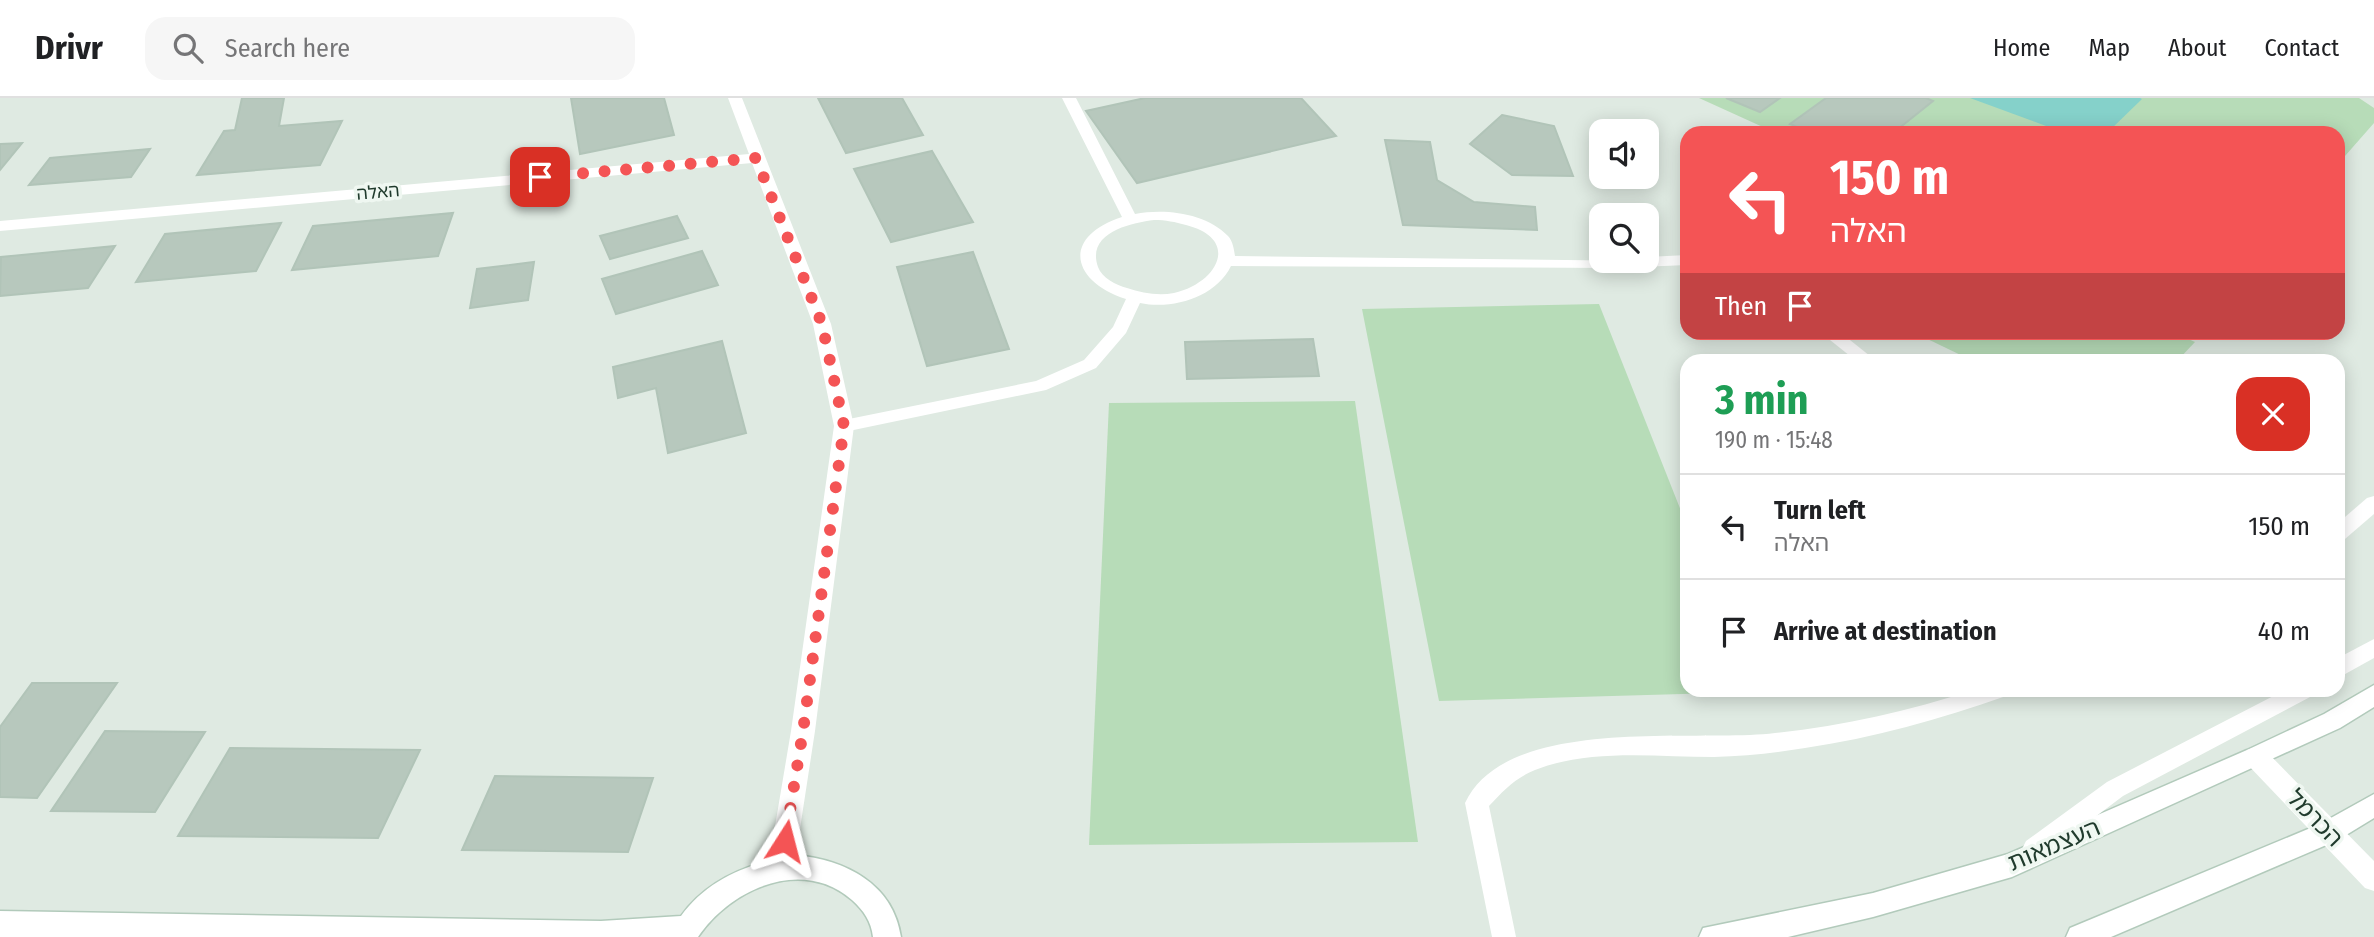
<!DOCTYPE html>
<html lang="en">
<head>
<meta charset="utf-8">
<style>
	:root { --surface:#fff; --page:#f6f6f6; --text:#202124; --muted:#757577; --line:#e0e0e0 }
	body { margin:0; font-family:"Fira Sans Condensed","Noto Sans Hebrew",sans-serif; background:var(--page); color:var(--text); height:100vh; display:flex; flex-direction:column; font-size:26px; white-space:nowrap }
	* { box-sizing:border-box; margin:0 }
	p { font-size:23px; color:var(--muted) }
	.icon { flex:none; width:38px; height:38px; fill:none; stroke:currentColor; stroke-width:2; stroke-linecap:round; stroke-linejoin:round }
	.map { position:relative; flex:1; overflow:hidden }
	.side { position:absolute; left:1680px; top:256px; width:665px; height:343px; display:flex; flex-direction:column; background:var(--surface); border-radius:21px; box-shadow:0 4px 18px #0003 }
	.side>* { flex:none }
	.top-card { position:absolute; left:1680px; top:28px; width:665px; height:214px; border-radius:21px; box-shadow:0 4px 18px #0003; background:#f45455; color:#fff; overflow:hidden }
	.fabs { position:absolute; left:1589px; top:21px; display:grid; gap:14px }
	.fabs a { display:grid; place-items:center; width:70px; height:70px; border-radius:14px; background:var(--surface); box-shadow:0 4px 18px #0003; font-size:35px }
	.pin { position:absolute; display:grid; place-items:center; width:60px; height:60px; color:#fff; margin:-30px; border-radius:14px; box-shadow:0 4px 10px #0006 }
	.me { position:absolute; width:77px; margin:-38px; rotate:9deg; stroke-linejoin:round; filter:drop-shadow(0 0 5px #0008) }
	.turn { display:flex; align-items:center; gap:24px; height:147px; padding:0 35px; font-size:32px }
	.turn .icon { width:91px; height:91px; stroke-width:2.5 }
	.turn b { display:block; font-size:49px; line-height:60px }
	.then { display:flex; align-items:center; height:66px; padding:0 35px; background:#0003; gap:14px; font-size:26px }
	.round { display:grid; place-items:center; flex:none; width:74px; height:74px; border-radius:21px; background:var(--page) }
	.headline { display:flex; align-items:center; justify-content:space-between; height:119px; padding:0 35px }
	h1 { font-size:42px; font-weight:700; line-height:52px; color:#1e9e55 }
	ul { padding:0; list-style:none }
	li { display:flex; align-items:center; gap:21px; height:105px; padding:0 35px; border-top:2px solid var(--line) }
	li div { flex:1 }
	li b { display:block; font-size:26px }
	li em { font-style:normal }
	header { display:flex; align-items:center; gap:42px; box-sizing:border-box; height:98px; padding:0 35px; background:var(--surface); border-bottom:2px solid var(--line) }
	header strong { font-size:33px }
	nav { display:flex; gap:38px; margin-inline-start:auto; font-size:24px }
	.search { width:490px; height:63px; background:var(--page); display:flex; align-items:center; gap:18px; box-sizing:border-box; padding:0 24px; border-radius:21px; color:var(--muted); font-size:26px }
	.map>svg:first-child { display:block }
</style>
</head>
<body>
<header>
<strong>Drivr</strong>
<div class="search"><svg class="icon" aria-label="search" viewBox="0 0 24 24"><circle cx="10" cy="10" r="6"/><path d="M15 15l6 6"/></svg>Search here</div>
<nav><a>Home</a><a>Map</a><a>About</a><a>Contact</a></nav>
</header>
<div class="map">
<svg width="2374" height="839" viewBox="0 0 2374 839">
	<rect width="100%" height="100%" fill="#dfeae2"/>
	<g fill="#b7dcb8">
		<polygon points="1699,0 2359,0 2374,10 2374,25 2338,66 2338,35 1776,35"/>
		<polygon points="1599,206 1687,428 1687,592 1753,594 1439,603 1362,211"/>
		<polygon points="2175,235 2195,244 2178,262 1971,262 1915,235"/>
		<polygon points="1355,303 1418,744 1089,747 1109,305"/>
	</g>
	<polygon fill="#85d1ca" points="1970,0 2140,0 2142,1 2107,35 2065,35"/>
	<g fill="#b7c8bd" stroke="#b1c4b8" stroke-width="2">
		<polygon points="242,0 284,0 279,28 342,23 320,67 197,77 224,33 235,32"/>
		<polygon points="571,0 664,0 674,37 580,56"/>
		<polygon points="818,0 902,0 923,37 846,55"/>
		<polygon points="1145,0 1301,0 1336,38 1137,85 1086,13"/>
		<polygon points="1726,0 1780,0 1760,14"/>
		<polygon points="1826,0 1926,0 1933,3 1893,35 1811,35 1790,26"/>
		<polygon points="1502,17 1554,28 1573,78 1512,77 1470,46"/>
		<polygon points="1385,42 1430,44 1437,82 1474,104 1535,109 1537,132 1403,127"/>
		<polygon points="22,45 0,72 0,46"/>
		<polygon points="150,51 131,79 29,87 50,60"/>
		<polygon points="932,53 973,124 891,144 854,71"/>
		<polygon points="453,115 438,158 292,172 313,128"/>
		<polygon points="677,118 688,140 610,161 600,138"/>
		<polygon points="281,125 256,173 136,184 165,136"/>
		<polygon points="115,148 88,190 0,198 1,159"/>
		<polygon points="702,153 718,187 616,216 602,181"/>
		<polygon points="973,154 1009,251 927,268 897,169"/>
		<polygon points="534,164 528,202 470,210 477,171"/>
		<polygon points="1313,241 1319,278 1187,281 1185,244"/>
		<polygon points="722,243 746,335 668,355 656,290 618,300 613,269"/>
		<polygon points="32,585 117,585 37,700 0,699 0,629"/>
		<polygon points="105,633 205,634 155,714 51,713"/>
		<polygon points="230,650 420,652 378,740 178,738"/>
		<polygon points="495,678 653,680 628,754 462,752"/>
	</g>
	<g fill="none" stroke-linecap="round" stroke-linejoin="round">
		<g stroke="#b2cabb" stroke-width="3">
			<g id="secondary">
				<polygon points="2374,587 2374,609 2340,630 2012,779 1873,819 1788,839 1699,839 1703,830 1873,795 2008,756 2247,652 2324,616"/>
				<polygon points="2374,696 2374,720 2338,742 2111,839 2066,839 2070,830 2320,726"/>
				<path d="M796,757C845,762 893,785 901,839H873C871,823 864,813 852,802C803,759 731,790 698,839H0V813L601,823L681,818C708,780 752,764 796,757Z"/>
			</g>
		</g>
		<g fill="#fff" fill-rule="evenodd">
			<path d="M1062,0H1076L1135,116C1165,110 1206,115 1228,138C1233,143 1234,152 1235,158L1647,163V159L1687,157V167L1617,170L1231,168C1216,199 1173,212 1140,205L1126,235L1096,270L1046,292L844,334L838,332L835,328L838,324L844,322L1036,283L1084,262L1113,229L1126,201C1071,183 1061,139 1122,119ZM1154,122C1166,122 1175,124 1186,127C1241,141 1218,185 1174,195C1158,198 1142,195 1127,190C1116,187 1102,180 1098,169C1086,135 1130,125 1154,122Z"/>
			<polygon points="1820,234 1840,234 1875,262 1855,262"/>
			<polygon points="2374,398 2374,416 2345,441 2338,443 2338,425 2367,400"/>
			<polygon points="2374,541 2374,560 2338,580 2338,560"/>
			<path d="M1973,592H2009L2006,598C1940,621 1873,640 1805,650C1775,655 1745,658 1714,659C1657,659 1590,650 1535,672C1515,680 1503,693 1489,708L1516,839H1492L1465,705C1507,616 1693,645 1775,635C1842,628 1909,613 1973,592Z"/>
			<polygon points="2285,592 2315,592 2312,598 2123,698 2042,759 2034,762 2026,759 2022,751 2026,743 2107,684"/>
		</g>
		<g fill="#fff" fill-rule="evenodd">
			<polygon points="728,0 742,0 831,226 854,328 815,633 794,770 790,778 781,782 772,778 768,770 791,633 834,328 813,226 752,65 0,133 0,123 749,56"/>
			<polygon points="2256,649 2265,652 2374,763 2374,793 2365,790 2247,666 2244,659 2247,652"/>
		</g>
		<use href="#secondary" fill="#fff" fill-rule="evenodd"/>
	</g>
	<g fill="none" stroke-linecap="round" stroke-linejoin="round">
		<polyline stroke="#f45455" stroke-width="12" stroke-dasharray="0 21.6" points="540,79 756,60 822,226 844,328 803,633 785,743"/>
	</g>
	<g text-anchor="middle" stroke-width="7" stroke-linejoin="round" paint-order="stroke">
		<g font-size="18" fill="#203b2d" stroke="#eff7f1">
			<text transform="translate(378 94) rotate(-5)" y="6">האלה</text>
		</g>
		<g font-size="24" fill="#203b2d" stroke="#eff7f1">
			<text transform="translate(2315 720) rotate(46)" y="8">הכרמל</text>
			<text transform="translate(2054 747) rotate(-23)" y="8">העצמאות</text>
		</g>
	</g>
</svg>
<div class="fabs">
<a><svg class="icon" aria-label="sound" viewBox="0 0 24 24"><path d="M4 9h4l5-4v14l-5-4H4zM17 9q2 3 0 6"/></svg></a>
<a><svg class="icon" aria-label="search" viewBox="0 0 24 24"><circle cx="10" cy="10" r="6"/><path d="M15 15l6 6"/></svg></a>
</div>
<div class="pin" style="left:540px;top:79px;background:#d93025"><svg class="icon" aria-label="arrive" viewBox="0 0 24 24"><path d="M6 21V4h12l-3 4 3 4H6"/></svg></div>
<svg class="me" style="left:785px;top:743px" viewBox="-20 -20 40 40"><path d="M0-17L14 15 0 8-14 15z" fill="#f45455" stroke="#fff" stroke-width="4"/></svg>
<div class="top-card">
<div class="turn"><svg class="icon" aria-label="left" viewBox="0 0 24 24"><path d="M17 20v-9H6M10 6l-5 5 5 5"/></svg><div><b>150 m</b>האלה</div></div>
<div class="then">Then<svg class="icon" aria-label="arrive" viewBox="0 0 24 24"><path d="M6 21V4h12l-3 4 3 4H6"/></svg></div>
</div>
<section class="side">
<div class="headline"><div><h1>3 min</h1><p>190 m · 15:48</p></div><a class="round" style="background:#d93025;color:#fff"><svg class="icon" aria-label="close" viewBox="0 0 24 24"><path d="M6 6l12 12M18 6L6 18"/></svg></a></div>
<ul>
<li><svg class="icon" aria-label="left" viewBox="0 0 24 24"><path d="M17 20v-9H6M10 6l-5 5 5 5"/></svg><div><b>Turn left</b><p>האלה</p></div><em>150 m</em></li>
<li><svg class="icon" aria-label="arrive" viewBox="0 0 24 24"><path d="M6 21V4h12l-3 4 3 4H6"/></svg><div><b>Arrive at destination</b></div><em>40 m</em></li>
</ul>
</section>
</div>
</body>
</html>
